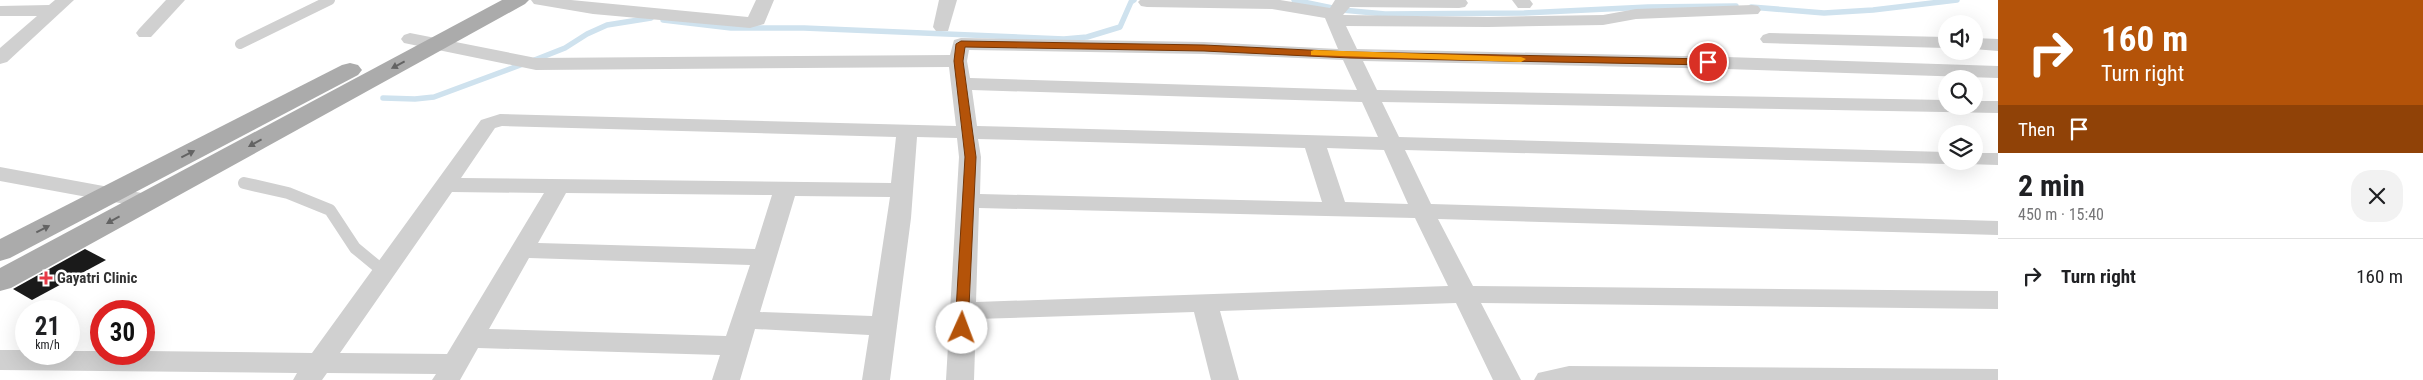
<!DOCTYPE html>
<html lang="en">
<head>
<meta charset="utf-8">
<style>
	:root { --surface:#fff; --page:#f2f2f2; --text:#202124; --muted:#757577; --line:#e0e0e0 }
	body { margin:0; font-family:"Roboto Condensed",sans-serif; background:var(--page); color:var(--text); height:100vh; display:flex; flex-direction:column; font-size:19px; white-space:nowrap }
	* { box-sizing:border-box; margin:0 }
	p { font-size:16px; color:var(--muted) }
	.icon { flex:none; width:28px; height:28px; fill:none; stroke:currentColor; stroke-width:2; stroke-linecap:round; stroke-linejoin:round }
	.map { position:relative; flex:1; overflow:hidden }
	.side { display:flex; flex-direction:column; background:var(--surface); width:425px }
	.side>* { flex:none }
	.banner { background:#b45309; color:#fff; overflow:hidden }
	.tools { position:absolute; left:1938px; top:15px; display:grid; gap:10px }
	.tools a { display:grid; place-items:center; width:45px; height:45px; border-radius:50%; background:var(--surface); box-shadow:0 5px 20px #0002; font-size:25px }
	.speed { position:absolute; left:15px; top:300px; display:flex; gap:10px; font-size:25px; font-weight:700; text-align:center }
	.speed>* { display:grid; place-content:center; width:65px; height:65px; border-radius:50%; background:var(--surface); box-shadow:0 5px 20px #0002; line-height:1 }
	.speed small { font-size:12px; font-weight:400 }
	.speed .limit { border:8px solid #d22; background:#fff; color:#111 }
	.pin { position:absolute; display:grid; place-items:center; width:42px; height:42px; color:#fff; margin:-21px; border:2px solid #fff; border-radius:50%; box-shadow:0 1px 5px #0007 }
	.me { position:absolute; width:55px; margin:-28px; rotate:2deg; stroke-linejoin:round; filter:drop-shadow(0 0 4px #0008) }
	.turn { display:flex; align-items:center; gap:18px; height:105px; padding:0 20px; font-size:22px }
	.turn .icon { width:65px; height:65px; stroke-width:2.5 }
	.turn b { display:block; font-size:35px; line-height:42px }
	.then { display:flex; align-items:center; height:48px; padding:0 20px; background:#0003; gap:10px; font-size:19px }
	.round { display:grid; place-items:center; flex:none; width:52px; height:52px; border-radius:20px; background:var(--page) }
	.headline { display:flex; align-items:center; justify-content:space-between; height:85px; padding:0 20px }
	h1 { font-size:30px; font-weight:700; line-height:38px }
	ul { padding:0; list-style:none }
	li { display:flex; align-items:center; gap:15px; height:75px; padding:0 20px; border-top:1px solid var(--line) }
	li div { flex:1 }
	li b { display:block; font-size:19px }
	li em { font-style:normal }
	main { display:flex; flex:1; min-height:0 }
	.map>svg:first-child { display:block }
</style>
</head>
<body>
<main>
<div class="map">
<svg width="1998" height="380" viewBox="0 0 1998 380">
	<rect width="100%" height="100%" fill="#fff"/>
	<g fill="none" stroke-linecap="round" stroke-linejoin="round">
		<g stroke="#cfe2ee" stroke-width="5.5">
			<polyline points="1294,0 1342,10 1385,14 1524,13 1648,7 1736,6"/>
			<polyline points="1751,7 1824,13 1873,10 1957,0"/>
			<polyline points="663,20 731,28 804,28 1064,39 1087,37 1120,27 1131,2 1134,0"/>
			<polyline points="532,61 565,48 587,34 607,25 651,18"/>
			<polyline points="383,98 415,99 434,97 523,64"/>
		</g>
	</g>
	<polygon fill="#1a1a1a" points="85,249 106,260 32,300 13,289"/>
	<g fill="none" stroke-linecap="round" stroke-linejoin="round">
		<polyline stroke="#d0d0d0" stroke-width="10" points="240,44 330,0"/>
		<polyline stroke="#d0d0d0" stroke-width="12" points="244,183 288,193 330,210 355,248 383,271"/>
		<g fill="#d0d0d0" fill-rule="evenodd">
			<polygon points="55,0 74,0 7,62 0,64 0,48 37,16 0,16 0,6 49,5"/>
			<polygon points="166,0 185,0 151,37 139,37 136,33 139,29"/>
			<polygon points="531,0 571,0 748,17 756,0 774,0 764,24 750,28 593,14 540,5 534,4"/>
			<polygon points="939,0 957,0 948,31 936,31 933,27"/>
			<path d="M1140,0H1280L1330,8L1335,0H1466L1468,3L1465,7L1459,8L1350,7L1343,15L1488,17L1603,15L1636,9L1752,5L1758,6L1761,10L1758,14L1636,19L1603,25L1488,27L1346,26L1357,49L1726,57L1998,66V78L1726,69L1363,61L1377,90L1946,100V106H1974V101H1998V113L1382,102L1399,137L1946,152V161H1955L1946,164L1405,150L1431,204L1998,221V235L1438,219L1473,286L1998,291V309L1481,303L1521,380H1493L1456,303L1220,311L1239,380H1211L1194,312L976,319L974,380H946L959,157L957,138L917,137L911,218L890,380H862L869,335L755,329L740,380H712L720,355L478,348L460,380H432L436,374L327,373L322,380H293L297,373L0,370V350H26V354H69V351H101V354H144V351L312,353L481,120L500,114L956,126L949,67L536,70L404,43L401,39L404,35L410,33L536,58L950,55L954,40L961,38L1204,42L1338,49L1325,18L1272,9L1147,7L1141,6L1138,2ZM969,50L1204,54L1343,60L1357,90L970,78L967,61ZM972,90L1362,102L1378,137L977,126ZM502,126L896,137L891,183L461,178L495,128ZM978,139L1305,148L1322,202L980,194L981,157ZM1327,148L1384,150L1408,204L1345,202ZM452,192L544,193L447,354L340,353ZM566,193L772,195L755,249L538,243ZM795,196L890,197L872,316L760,312ZM979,208L1415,218L1448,286L976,302ZM529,258L750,265L726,336L489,329Z"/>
			<polygon points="1512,0 1530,0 1533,4 1530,8 1518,8"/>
			<polygon points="1769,33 1946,37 1946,48 1763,43 1760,39 1763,35"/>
			<polygon points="1974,38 1998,39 1998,51 1974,49"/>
			<polygon points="1974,153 1998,153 1998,165 1966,164 1965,161 1974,161"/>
			<polygon points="0,167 147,194 155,196 158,201 155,206 147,208 0,181"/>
			<polygon points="1569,366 1998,369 1998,380 1534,380 1538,373"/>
		</g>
		<g fill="#ababab" fill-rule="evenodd">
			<polygon points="502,0 529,0 525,4 11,288 0,291 0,268"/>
			<polygon points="350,63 358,65 362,70 358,75 10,258 0,261 0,239 342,65"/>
		</g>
	</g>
	<defs><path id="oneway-solid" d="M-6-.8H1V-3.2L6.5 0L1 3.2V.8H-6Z" transform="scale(1.25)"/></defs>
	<g fill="#636363">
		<use href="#oneway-solid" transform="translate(398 65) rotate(152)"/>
		<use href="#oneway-solid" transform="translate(255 143) rotate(151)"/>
		<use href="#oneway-solid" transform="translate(188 154) rotate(-27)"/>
		<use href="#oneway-solid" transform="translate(113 220) rotate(151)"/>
		<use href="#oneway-solid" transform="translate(43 229) rotate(-27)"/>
	</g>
	<polygon fill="#b45309" stroke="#753606" points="961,41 1204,45 1350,52 1708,59 1712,62 1708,65 1350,58 1204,51 965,47 963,61 976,157 968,328 962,333 955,328 965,157 954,61 956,44"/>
	<polygon fill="#f59e0b" points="1314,50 1521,57 1526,59 1521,62 1311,55 1311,51"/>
	<path fill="#e63946" stroke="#fff" stroke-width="2" d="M43.5 270.5h5v5h5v5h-5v5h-5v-5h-5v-5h5z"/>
	<g text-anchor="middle" stroke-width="5" stroke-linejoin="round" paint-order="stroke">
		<g font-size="15" font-weight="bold" fill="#333" stroke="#fff" text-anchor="start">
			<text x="57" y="283">Gayatri Clinic</text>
		</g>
	</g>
</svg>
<div class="tools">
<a><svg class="icon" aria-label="sound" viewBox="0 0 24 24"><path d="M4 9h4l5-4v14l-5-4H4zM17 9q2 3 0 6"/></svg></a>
<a><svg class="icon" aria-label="search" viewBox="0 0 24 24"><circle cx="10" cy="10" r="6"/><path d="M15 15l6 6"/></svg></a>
<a><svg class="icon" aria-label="layers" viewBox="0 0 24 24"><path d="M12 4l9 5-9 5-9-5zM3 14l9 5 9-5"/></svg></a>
</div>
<div class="speed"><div>21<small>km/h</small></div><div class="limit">30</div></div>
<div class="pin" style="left:1708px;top:62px;background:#d93025"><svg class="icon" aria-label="arrive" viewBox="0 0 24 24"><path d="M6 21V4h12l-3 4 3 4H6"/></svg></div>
<svg class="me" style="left:962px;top:328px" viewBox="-20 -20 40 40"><circle r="19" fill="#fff"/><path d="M0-13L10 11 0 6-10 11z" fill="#b45309"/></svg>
</div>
<section class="side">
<div class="banner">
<div class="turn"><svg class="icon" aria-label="right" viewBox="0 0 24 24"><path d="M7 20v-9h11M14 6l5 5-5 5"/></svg><div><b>160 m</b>Turn right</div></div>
<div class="then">Then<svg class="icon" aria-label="arrive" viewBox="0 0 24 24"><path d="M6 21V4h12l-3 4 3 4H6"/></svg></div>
</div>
<div class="headline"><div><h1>2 min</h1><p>450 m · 15:40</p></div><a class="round"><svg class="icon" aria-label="close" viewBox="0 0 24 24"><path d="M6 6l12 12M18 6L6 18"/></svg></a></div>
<ul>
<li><svg class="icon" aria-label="right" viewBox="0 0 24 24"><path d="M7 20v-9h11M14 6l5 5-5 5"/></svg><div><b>Turn right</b></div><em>160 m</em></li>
</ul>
</section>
</main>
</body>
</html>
